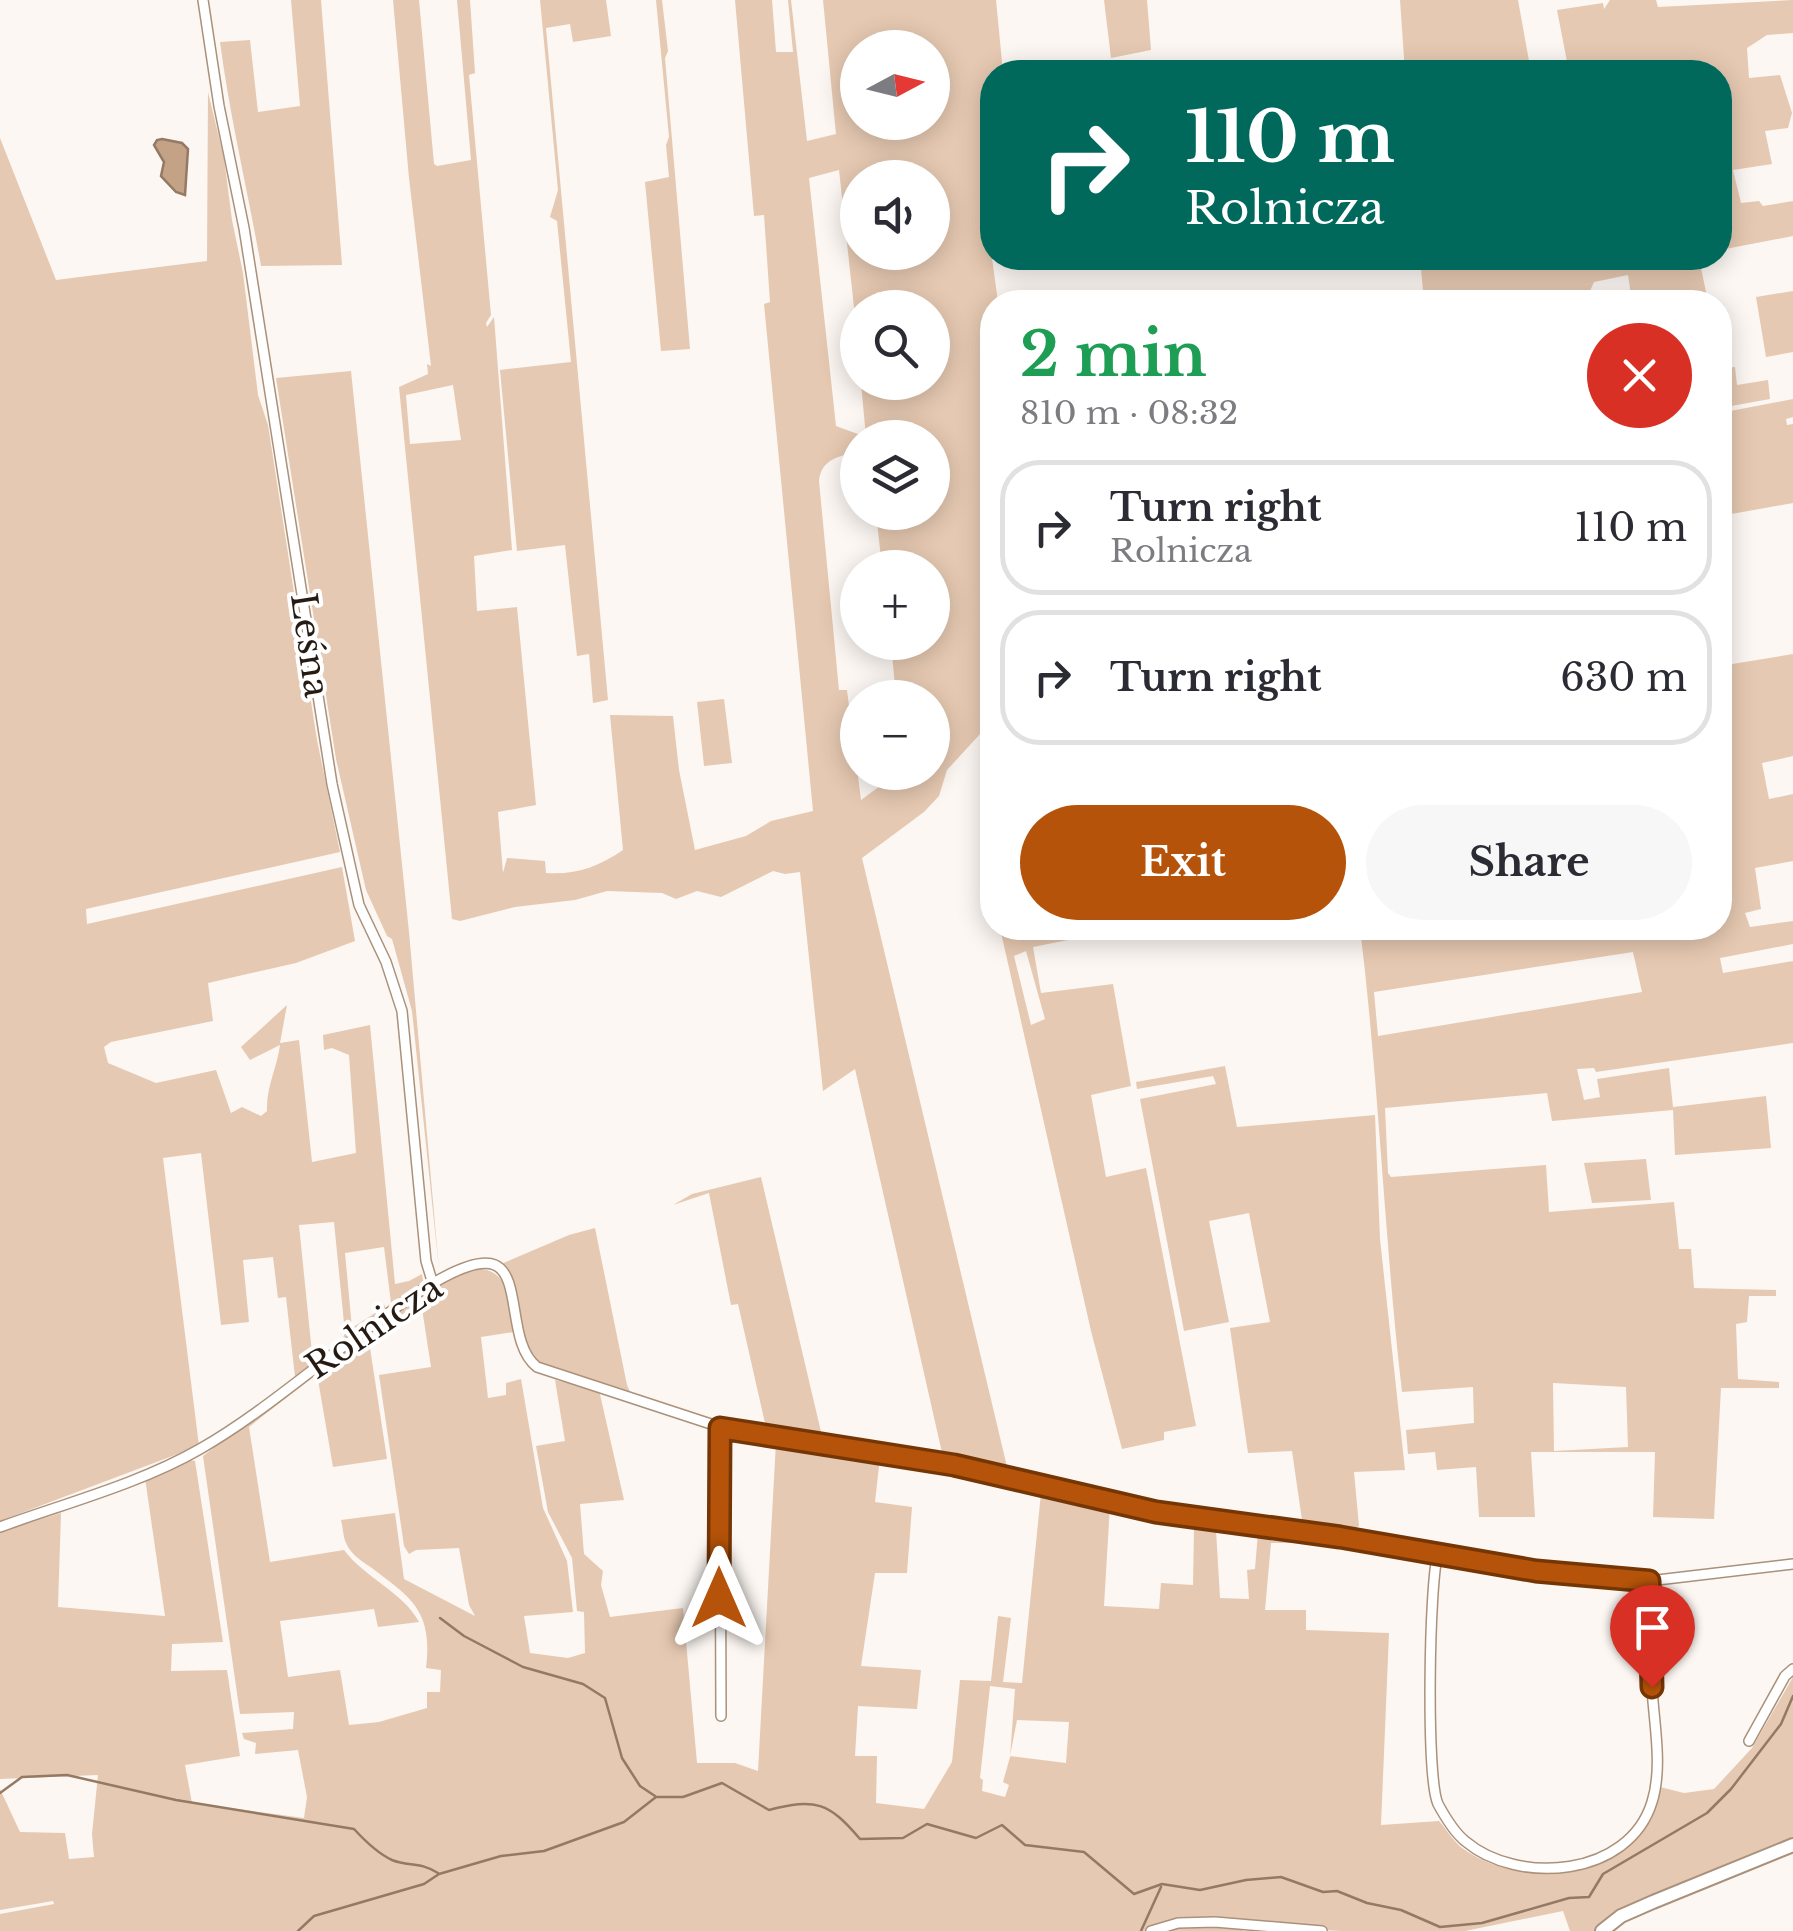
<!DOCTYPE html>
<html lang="en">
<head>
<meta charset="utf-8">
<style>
	:root { --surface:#fff; --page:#f7f7f7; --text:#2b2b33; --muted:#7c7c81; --line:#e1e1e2; --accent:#b45309 }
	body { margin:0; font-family:"Libre Baskerville",serif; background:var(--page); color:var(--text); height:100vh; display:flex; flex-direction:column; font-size:38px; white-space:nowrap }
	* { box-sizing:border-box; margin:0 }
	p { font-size:32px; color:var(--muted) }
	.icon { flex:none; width:55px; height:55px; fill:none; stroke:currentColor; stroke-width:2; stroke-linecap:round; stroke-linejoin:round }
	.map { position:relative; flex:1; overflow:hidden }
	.side { position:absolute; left:980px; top:290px; width:752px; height:650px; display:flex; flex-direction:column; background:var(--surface); border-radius:40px; box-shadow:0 5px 25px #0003 }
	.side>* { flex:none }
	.banner { position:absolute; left:980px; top:60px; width:752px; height:210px; border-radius:40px; box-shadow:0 5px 25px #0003; background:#00695c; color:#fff; overflow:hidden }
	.needle { width:65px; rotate:83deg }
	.fabs { position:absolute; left:840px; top:30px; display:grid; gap:20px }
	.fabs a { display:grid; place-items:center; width:110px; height:110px; border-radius:50%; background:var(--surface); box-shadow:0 5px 25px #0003; font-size:50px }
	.pin { position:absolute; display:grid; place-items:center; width:85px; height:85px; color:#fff; margin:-102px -42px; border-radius:50% 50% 50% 0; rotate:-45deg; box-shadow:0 0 10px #0007 }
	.pin .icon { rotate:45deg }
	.me { position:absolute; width:110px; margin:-55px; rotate:0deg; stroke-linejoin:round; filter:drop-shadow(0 0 8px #0008) }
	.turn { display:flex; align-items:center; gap:35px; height:210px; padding:0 40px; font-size:45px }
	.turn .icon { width:130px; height:130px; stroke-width:2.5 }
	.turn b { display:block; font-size:70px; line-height:85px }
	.round { display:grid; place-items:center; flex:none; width:105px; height:105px; border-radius:52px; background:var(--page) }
	.headline { display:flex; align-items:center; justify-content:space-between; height:170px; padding:0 40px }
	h1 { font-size:60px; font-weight:800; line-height:75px; color:#1e9e55 }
	.primary-button { display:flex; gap:20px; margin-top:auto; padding:20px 40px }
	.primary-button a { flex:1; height:115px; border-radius:60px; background:var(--accent); color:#fff; font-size:40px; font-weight:800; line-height:115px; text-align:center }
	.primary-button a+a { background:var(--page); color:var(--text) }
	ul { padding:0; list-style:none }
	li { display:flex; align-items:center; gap:30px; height:135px; margin:0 20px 15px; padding:0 20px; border:5px solid var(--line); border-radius:40px }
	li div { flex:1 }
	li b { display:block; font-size:38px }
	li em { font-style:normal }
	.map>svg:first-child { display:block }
</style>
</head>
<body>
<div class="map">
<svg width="1793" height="1931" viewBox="0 0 1793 1931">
	<rect width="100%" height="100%" fill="#fcf7f2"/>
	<g fill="#e6c9b2" fill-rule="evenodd">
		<path d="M291,0H321L342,265L261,266C248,192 230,118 220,42L250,40L258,112L300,106Z"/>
		<path d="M393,0H419L434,164L437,166L471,160L457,0H470L475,73L469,75L491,315L486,323L487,327L494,317L512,550L474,556L477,611L517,607L536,805L498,812L503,873L507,858L545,861L546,873C576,875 598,867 623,850L610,715L673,716L679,770L695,850L746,836L771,821L813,811L764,304L770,302L764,215L754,216L735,0H772L776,52H793L788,0H791L807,141L836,134L823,0H996L1003,72H992V258L998,302H992V731L981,733L947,770L939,796L924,812L862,858L1009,1475L910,1455L909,1451L943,1457L855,1069L823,1091L800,872L785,874L773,871L721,897L697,891L676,899L662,893L607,891L575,900L515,907L460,921L452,919L399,387L428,374L427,364L431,366L409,178ZM858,48H932V122H858ZM839,170L858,344V308H932V382L861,383L866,437L836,426L809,178ZM858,178H932V252H858ZM453,385L461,440L410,444L406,395ZM858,438H932V512L876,513L882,567L932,568V642L891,643L896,697L932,698V772L889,773L884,783L861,800L847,690H839L819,481C821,459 839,457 857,451Z"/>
		<polygon points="540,0 606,0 611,36 573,42 570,24 546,28 608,700 593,703 589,654 577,656 565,545 517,551 500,370 571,362 557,221 550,217 558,190"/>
		<polygon points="656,0 662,0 668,51 665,58 690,349 661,351 645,182 669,177 666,145 669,137"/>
		<polygon points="1104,0 1147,0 1151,50 1111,58"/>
		<polygon points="1400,0 1518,0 1531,72 1405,72"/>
		<polygon points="1610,0 1656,0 1658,7 1793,0 1793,33 1767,35 1747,48 1749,78 1780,75 1792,113 1788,128 1765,131 1772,164 1733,170 1741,203 1759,201 1763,206 1793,201 1793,236 1720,250 1720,72 1569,72 1557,10 1603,3 1604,9"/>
		<path d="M208,92L224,158L232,220L243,273L258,395L268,425L317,740L340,852L86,909L87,924L342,867L355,941L296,963L208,983L213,1021L111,1042L104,1047L108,1063L156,1083L216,1070L231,1113L242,1107L261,1116L267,1111C266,1087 277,1068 280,1045L250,1060L241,1047L287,1005L280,1043L299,1040L312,1162L356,1153L349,1055L332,1048L324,1050L323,1035L370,1025L395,1284L409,1281L422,1274L423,1281C415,1291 405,1304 391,1303L384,1247L345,1253L352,1328L383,1308L384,1304L386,1311L342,1341L345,1333L334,1222L299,1225L313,1363L295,1377L286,1297L278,1298L273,1257L243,1260L249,1322L221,1325L201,1153L163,1158L199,1446L0,1521V138L56,280L207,261Z"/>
		<polygon points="1420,258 1699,258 1708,302 1632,302 1628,275 1594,282 1585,302 1424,302"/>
		<polygon points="1793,291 1793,352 1766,357 1756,297"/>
		<polygon points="1735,367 1737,385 1768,380 1770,399 1720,408 1720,368"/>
		<polygon points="351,371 409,932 439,1269 412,1011 392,939 387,936 366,890 336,759 276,378"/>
		<polygon points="1793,399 1793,417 1786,419 1787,425 1793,424 1793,503 1720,516 1720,413"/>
		<path d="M1793,654V756L1762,763L1769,799L1793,794V861L1755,868L1761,909L1745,913L1750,927L1793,921V944L1720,958L1723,973L1793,961V1043L1596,1072L1594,1068L1577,1069L1584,1100L1600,1097L1597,1079L1669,1068L1673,1107L1766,1096L1771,1148L1675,1155L1673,1110L1552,1121L1547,1093L1385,1108L1388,1173L1391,1177L1546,1165L1549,1212L1674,1202L1679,1249H1691L1694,1288L1776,1290V1296H1749L1747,1322L1736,1324L1738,1379L1779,1382V1388H1721L1714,1519L1653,1517L1655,1452H1531L1535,1517H1479L1476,1467L1437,1470L1435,1452L1408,1454L1406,1430L1474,1423L1473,1387L1402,1392C1384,1237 1379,1082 1360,928H1366L1368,936L1414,928H1720V666ZM1633,952L1642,992L1378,1036L1374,992ZM1553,1383L1626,1387L1628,1447L1554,1451Z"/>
		<polygon points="724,699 732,763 704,766 697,702"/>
		<path d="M1000,928H1101L1103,933L1033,947L1041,993L1113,984L1131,1086L1091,1095L1106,1177L1146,1168L1196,1426L1164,1432V1440L1122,1449L1091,1331ZM1026,951L1045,1019L1031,1025L1014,956Z"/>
		<polygon points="1225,1066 1237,1127 1375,1115 1380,1239 1405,1470 1354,1472 1359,1526 1345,1535 1303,1527 1292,1451 1248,1453 1230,1328 1270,1322 1249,1213 1209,1221 1229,1322 1184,1331 1140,1099 1216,1084 1213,1076 1137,1089 1136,1082"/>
		<polygon points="1646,1159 1651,1200 1592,1203 1584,1163"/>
		<polygon points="761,1177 822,1436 865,1444 868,1449 767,1432 738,1304 731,1305 709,1193 673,1205 692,1194"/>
		<path d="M595,1228L627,1385L631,1394L544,1368C512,1338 525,1297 501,1264L569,1235Z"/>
		<path d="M481,1269C511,1272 510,1307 514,1332L481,1337L488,1398L506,1395V1383L521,1379L543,1508L567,1561L573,1612L524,1616L530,1653L568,1658L585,1653L584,1612L577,1611L572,1558L548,1512L536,1446L565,1441L555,1380L599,1390L624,1500L580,1504L584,1554L603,1571L601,1585L610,1617L683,1608L697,1763H735L758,1771L776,1442L880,1457L875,1502L912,1507L907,1573H875L861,1666L921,1670L917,1709L858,1706L855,1756H877L876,1803L924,1809L952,1762L960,1680L991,1681L998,1616L1011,1618L1003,1682L1022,1683L1041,1493L1110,1505L1104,1606L1159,1609L1161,1583L1193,1585L1194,1528L1216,1530L1220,1598L1249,1599L1247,1570L1255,1569L1258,1532L1302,1538L1300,1543H1271L1265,1610H1306V1630L1389,1633L1381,1825L1439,1821C1447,1830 1455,1844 1465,1850C1528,1894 1651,1876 1660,1787L1684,1793L1714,1789L1752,1748L1793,1677V1839L1613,1916L1595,1931H1570L1563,1911L1465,1931H1341L1243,1926V1931H0V1914L54,1904L53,1901L0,1910V1789L20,1832L65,1833L69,1859L94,1857L92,1834L98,1775L0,1779V1532L61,1513L58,1607L165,1616L145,1478L190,1460L195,1461L223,1642L172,1644L171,1671L227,1670L240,1756L185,1765L192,1803L304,1818L307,1797L298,1750L255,1754L256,1743L244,1739L242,1733L293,1729L294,1712L240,1714L203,1456L285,1393L287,1397L249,1427L270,1562L344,1550C365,1578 403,1592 419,1622L378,1627L374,1609L280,1621L288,1677L340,1670L349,1725L379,1722L427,1708V1692H440L441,1670L426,1668C433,1611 412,1598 369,1566C360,1560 351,1554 346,1543C343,1537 343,1527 341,1520L395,1513L404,1579L475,1616L469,1605L459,1548L416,1550L409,1554L404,1546L379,1375L431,1367L421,1302L377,1331V1327C403,1302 445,1273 481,1269ZM990,1686L1015,1689L1010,1757L1003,1782L1009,1785L1005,1797L982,1791L983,1780L980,1778ZM1017,1720L1069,1722L1066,1763L1010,1756Z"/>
		<polygon points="364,1335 368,1335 387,1459 333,1467 317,1374 319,1366"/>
	</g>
	<polygon fill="#c3a286" stroke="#947a64" stroke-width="2.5" points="162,139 182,143 188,149 185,195 176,192 161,176 164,162 154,145 157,140"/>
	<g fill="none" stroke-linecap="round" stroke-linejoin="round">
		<g stroke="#947a64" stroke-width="2.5">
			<polyline points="440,1618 464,1636 523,1667 583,1684 605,1698 622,1758 640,1786 655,1796"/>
			<path d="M0,1793L22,1777L67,1775L176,1800L354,1829C365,1841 377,1853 392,1860C409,1867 419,1861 438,1873"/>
			<path d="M298,1931L314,1916L424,1884L439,1874L501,1856L544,1851L624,1822L656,1797H683L722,1783L769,1810C815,1798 829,1802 860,1839L903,1838L927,1824L976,1838L1002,1825L1025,1845L1084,1852L1134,1894L1162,1884L1200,1890L1246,1880L1281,1877L1323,1892L1337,1891L1367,1903L1401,1910L1440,1927L1482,1923L1569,1898L1589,1897L1603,1874L1707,1813L1731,1789L1781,1724L1793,1696"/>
			<polyline points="1141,1931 1161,1887"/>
		</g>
		<g stroke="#aa917b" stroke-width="12">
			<g id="street">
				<polyline points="203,0 219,106 244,228 332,784 359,905 386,962 402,1011 426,1261 433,1284"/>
				<polyline points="720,1427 721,1716"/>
				<path d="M0,1527C66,1503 139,1484 200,1449C261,1414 316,1365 374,1324C396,1307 467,1253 495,1265C522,1277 507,1344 537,1367L720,1427L954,1465L1135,1508L1214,1521L1340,1537L1536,1571L1649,1581L1793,1564"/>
				<path d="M1438,1553C1429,1583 1426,1778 1438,1804C1444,1815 1455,1833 1465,1841C1518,1886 1629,1877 1652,1802C1663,1767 1654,1724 1652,1688C1651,1652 1650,1617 1649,1581"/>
				<polyline points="1749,1741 1785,1676 1793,1669"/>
				<polyline points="1151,1931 1178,1923 1215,1922 1322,1931"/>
			</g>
		</g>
		<g stroke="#aa917b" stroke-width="16">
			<polyline id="secondary" points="1602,1931 1621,1916 1653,1902 1793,1845"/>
		</g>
		<use href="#street" stroke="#fff" stroke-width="9"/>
		<use href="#secondary" stroke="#fff" stroke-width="12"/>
	</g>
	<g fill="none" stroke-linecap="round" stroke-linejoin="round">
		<g stroke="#753606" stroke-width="25">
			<polyline id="route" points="719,1598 720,1428 954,1465 1156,1512 1340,1537 1536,1571 1649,1581 1652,1687"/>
		</g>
		<use href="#route" stroke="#b45309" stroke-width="18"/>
	</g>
	<g text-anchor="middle" stroke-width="8" stroke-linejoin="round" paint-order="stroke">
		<g font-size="35" fill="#251b13" stroke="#fff">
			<text transform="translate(310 645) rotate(82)" y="12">Leśna</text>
			<text transform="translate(374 1327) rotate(-34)" y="12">Rolnicza</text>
		</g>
	</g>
</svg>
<div class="fabs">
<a><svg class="needle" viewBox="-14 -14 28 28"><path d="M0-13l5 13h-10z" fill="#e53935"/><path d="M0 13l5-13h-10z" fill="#7c7c81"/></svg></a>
<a><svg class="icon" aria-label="sound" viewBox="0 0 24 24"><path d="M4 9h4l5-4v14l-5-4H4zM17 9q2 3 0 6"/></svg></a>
<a><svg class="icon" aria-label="search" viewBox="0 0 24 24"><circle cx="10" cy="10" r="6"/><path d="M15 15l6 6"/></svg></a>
<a><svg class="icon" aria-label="layers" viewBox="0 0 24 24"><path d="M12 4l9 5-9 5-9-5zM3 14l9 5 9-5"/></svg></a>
<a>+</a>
<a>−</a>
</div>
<div class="pin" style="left:1652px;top:1687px;background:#d93025"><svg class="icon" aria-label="arrive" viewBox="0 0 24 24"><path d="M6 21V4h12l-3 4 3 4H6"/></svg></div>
<svg class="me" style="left:719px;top:1598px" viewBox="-20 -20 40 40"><path d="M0-17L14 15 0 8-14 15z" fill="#b45309" stroke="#fff" stroke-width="4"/></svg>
<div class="banner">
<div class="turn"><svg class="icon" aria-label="right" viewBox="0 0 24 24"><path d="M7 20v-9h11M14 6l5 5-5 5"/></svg><div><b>110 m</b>Rolnicza</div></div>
</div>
<section class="side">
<div class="headline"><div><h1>2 min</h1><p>810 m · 08:32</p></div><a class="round" style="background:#d93025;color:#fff"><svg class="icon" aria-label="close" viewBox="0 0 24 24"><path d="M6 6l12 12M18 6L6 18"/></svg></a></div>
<ul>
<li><svg class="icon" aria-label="right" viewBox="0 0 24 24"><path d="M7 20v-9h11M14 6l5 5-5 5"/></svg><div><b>Turn right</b><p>Rolnicza</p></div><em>110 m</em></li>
<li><svg class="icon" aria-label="right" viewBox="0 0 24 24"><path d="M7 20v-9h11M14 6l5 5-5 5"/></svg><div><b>Turn right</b></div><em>630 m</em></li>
</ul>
<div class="primary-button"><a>Exit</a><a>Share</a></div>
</section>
</div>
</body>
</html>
